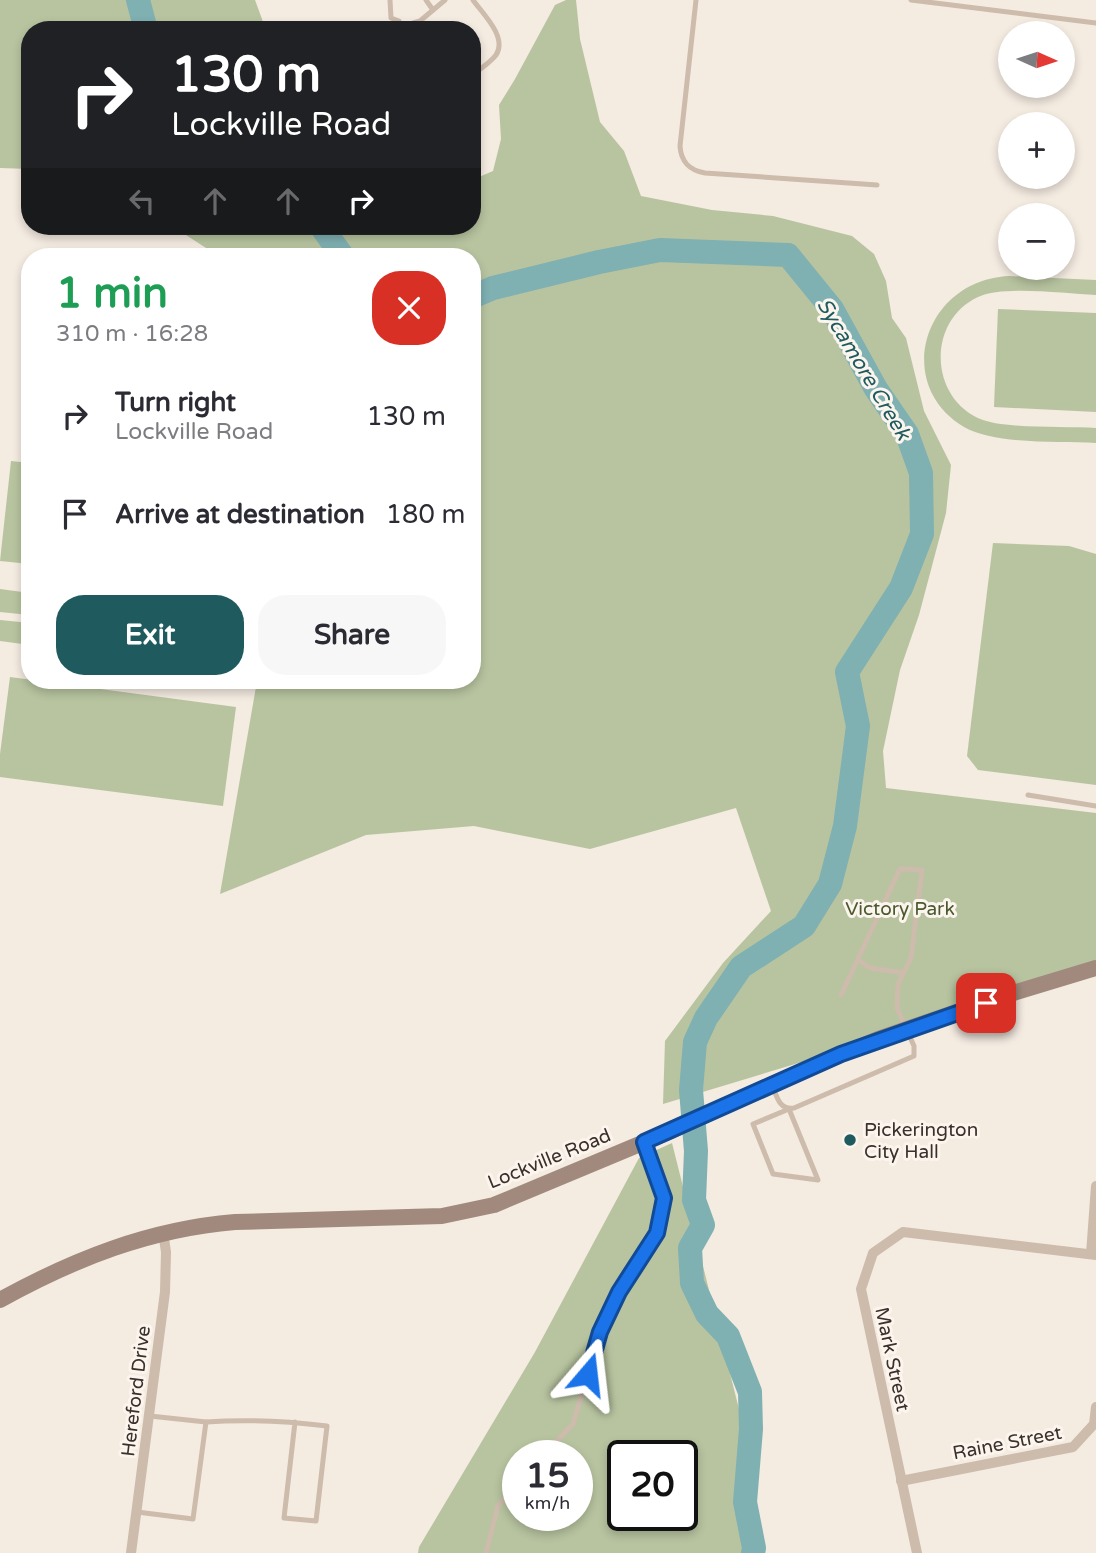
<!DOCTYPE html>
<html lang="en">
<head>
<meta charset="utf-8">
<style>
	:root { --surface:#fff; --page:#f7f7f7; --text:#2b2b33; --muted:#7c7c81; --accent:#1f5a5e }
	body { margin:0; font-family:"Varela Round",sans-serif; background:var(--page); color:var(--text); height:100vh; display:flex; flex-direction:column; font-size:26px; white-space:nowrap }
	* { box-sizing:border-box; margin:0 }
	p { font-size:23px; color:var(--muted) }
	.icon { flex:none; width:38px; height:38px; fill:none; stroke:currentColor; stroke-width:2; stroke-linecap:round; stroke-linejoin:round }
	.map { position:relative; flex:1; overflow:hidden }
	.sheet { position:absolute; left:21px; top:248px; width:460px; height:441px; display:flex; flex-direction:column; background:var(--surface); border-radius:28px; box-shadow:0 4px 10px #0003 }
	.sheet>* { flex:none }
	.banner { position:absolute; left:21px; top:21px; width:460px; height:214px; border-radius:28px; box-shadow:0 4px 10px #0003; background:#202124; color:#fff; overflow:hidden }
	.needle { width:46px; rotate:93deg }
	.tools { position:absolute; left:998px; top:21px; display:grid; gap:14px }
	.tools a { display:grid; place-items:center; width:77px; height:77px; border-radius:50%; background:var(--surface); box-shadow:0 4px 10px #0003; font-size:35px }
	.speed { position:absolute; left:502px; top:1440px; display:flex; gap:14px; font-size:35px; font-weight:700; text-align:center }
	.speed>* { display:grid; place-content:center; width:91px; height:91px; border-radius:50%; background:var(--surface); box-shadow:0 4px 10px #0003; line-height:1 }
	.speed small { font-size:18px; font-weight:400 }
	.speed .limit { border:4px solid #111; border-radius:10px; background:#fff; color:#111 }
	.pin { position:absolute; display:grid; place-items:center; width:60px; height:60px; color:#fff; margin:-30px; border-radius:14px; box-shadow:0 4px 10px #0006 }
	.me { position:absolute; width:77px; margin:-38px; rotate:17deg; stroke-linejoin:round; filter:drop-shadow(0 0 5px #0008) }
	.turn { display:flex; align-items:center; gap:24px; height:147px; padding:0 35px; font-size:32px }
	.turn .icon { width:91px; height:91px; stroke-width:2.5 }
	.turn b { display:block; font-size:49px; line-height:60px }
	.lanes { display:flex; align-items:center; height:66px; padding:0 35px; background:#0003; justify-content:center; gap:35px; direction:ltr }
	.lanes .off { opacity:.35 }
	.round { display:grid; place-items:center; flex:none; width:74px; height:74px; border-radius:28px; background:var(--page) }
	.overview { display:flex; align-items:center; justify-content:space-between; height:119px; padding:0 35px }
	h1 { font-size:42px; font-weight:700; line-height:52px; color:#1e9e55 }
	.button { display:flex; gap:14px; margin-top:auto; padding:14px 35px }
	.button a { flex:1; height:80px; border-radius:28px; background:var(--accent); color:#fff; font-size:28px; font-weight:700; line-height:80px; text-align:center }
	.button a+a { background:var(--page); color:var(--text) }
	ul { padding:0; list-style:none }
	li { display:flex; align-items:center; gap:21px; height:98px; padding:0 35px }
	li div { flex:1 }
	li b { display:block; font-size:26px }
	li em { font-style:normal }
	.map>svg:first-child { display:block }
</style>
</head>
<body>
<div class="map">
<svg width="1096" height="1553" viewBox="0 0 1096 1553">
	<rect width="100%" height="100%" fill="#f4ebe1"/>
	<g fill="#b8c4a0" fill-rule="evenodd">
		<polygon points="0,0 255,0 266,30 30,30 30,169 0,168"/>
		<polygon points="566,0 576,0 580,39 600,122 624,151 641,196 712,210 773,216 852,236 874,254 886,281 892,318 906,338 924,411 951,465 946,513 919,615 900,670 883,751 886,788 1096,813 1096,968 878,1039 663,1104 665,1041 723,963 771,911 736,808 590,849 474,826 366,835 220,894 257,681 472,681 472,257 220,257 172,226 472,226 473,174 479,177 493,171 501,139 499,105 515,79 555,5"/>
		<path d="M1009,276L1096,280V295C1065,294 1005,285 978,297C926,321 929,400 983,420C1009,429 1066,426 1096,428V443C1060,441 995,445 964,427C892,384 924,280 1009,276Z"/>
		<polygon points="998,309 1096,313 1096,412 994,407"/>
		<polygon points="11,461 30,463 30,564 0,561"/>
		<polygon points="993,543 1069,546 1096,554 1096,785 978,770 967,756"/>
		<polygon points="0,589 30,593 30,615 0,612"/>
		<polygon points="0,620 30,623 30,645 0,641"/>
		<polygon points="10,677 236,707 223,806 0,777 0,754"/>
		<path d="M672,1143L746,1437L756,1553H418L419,1547L535,1352L639,1158ZM518,1456H578V1516H518ZM623,1456H682V1516H623Z"/>
	</g>
	<g fill="none" stroke-linecap="round" stroke-linejoin="round">
		<g stroke="#7fb0b2" stroke-width="24">
			<polyline points="138,0 146,30"/>
			<polyline points="321,226 343,257"/>
			<polyline points="472,297 493,288 599,262 660,250 788,255 832,309 876,389 907,434 921,473 922,534 901,588 847,672 858,726 845,826 830,884 804,926 741,967 706,1018 695,1042 691,1090 696,1151 694,1200 703,1225 690,1248 692,1283 707,1314 728,1336 750,1392 751,1429 745,1502 754,1548 753,1553"/>
		</g>
		<g stroke="#cdbbac" stroke-width="5">
			<polyline points="390,0 391,18 399,21"/>
			<polyline points="426,0 433,10"/>
			<path d="M473,0C482,13 508,37 496,55C491,62 481,68 474,74"/>
			<path d="M696,0L680,146C681,162 689,170 705,173L877,185"/>
			<polyline points="911,0 1096,23"/>
			<polyline points="413,23 420,21 445,0"/>
			<polyline points="1028,795 1096,806"/>
			<polyline points="858,960 870,968 904,973"/>
			<path d="M773,1087C777,1098 780,1110 794,1108L914,1056V1046L897,1008L898,984L911,958L922,870L900,869L841,995"/>
			<polygon points="789,1109 818,1180 773,1174 753,1124"/>
			<path d="M206,1422C247,1419 286,1421 327,1426L316,1521L284,1518L295,1422"/>
			<polyline points="543,1456 573,1424 600,1332 619,1292 657,1233 664,1198 645,1144"/>
			<polyline points="137,1512 193,1519 206,1422 150,1416"/>
			<polyline points="486,1553 498,1506 518,1484"/>
		</g>
		<g stroke="#cdbbac" stroke-width="10">
			<polyline points="1091,1254 1096,1186"/>
			<polyline points="901,1481 1073,1447 1094,1424 1096,1407"/>
			<polyline points="131,1553 165,1292 166,1252 163,1232"/>
			<polyline points="917,1553 861,1289 873,1253 903,1232 1096,1255"/>
		</g>
		<path stroke="#a18a7d" stroke-width="16" d="M0,1300C74,1259 150,1229 235,1222L442,1216L494,1205L671,1131L772,1084L878,1039L1000,997L1096,968"/>
	</g>
	<g fill="none" stroke-linecap="round" stroke-linejoin="round">
		<g stroke="#114b97" stroke-width="18">
			<polyline id="route" points="588,1374 600,1332 619,1292 657,1233 664,1198 644,1142 841,1054 986,1003"/>
		</g>
		<use href="#route" stroke="#1a73e8" stroke-width="12"/>
	</g>
	<circle fill="#1f5a5e" stroke="#fbf5ee" stroke-width="2.5" cx="850" cy="1140" r="7"/>
	<g text-anchor="middle" stroke-width="6" stroke-linejoin="round" paint-order="stroke">
		<g font-size="19" fill="#4a5a2e" stroke="#fbf5ee">
			<text x="900" y="915">Victory Park</text>
		</g>
		<g font-size="19" fill="#3b302b" stroke="#fbf5ee" text-anchor="start">
			<text x="864" y="1136">Pickerington<tspan x="864" dy="22">City Hall</tspan></text>
		</g>
		<g font-size="19" fill="#3b302b" stroke="#fbf5ee">
			<text transform="translate(549 1158) rotate(-22)" y="7">Lockville Road</text>
			<text transform="translate(893 1359) rotate(78)" y="7">Mark Street</text>
			<text transform="translate(135 1391) rotate(-83)" y="7">Hereford Drive</text>
			<text transform="translate(1007 1442) rotate(-11)" y="7">Raine Street</text>
		</g>
		<g font-size="21" font-style="italic" fill="#1f5a5e" stroke="#fbf5ee">
			<text transform="translate(864 369) rotate(59)" y="7">Sycamore Creek</text>
		</g>
	</g>
</svg>
<div class="tools">
<a><svg class="needle" viewBox="-14 -14 28 28"><path d="M0-13l5 13h-10z" fill="#e53935"/><path d="M0 13l5-13h-10z" fill="#7c7c81"/></svg></a>
<a>+</a>
<a>−</a>
</div>
<div class="speed"><div>15<small>km/h</small></div><div class="limit">20</div></div>
<div class="pin" style="left:986px;top:1003px;background:#d93025"><svg class="icon" aria-label="arrive" viewBox="0 0 24 24"><path d="M6 21V4h12l-3 4 3 4H6"/></svg></div>
<svg class="me" style="left:588px;top:1374px" viewBox="-20 -20 40 40"><path d="M0-17L14 15 0 8-14 15z" fill="#1a73e8" stroke="#fff" stroke-width="4"/></svg>
<div class="banner">
<div class="turn"><svg class="icon" aria-label="right" viewBox="0 0 24 24"><path d="M7 20v-9h11M14 6l5 5-5 5"/></svg><div><b>130 m</b>Lockville Road</div></div>
<div class="lanes"><svg class="icon off" aria-label="left" viewBox="0 0 24 24"><path d="M17 20v-9H6M10 6l-5 5 5 5"/></svg><svg class="icon off" aria-label="ahead" viewBox="0 0 24 24"><path d="M12 20V5M6 11l6-6 6 6"/></svg><svg class="icon off" aria-label="ahead" viewBox="0 0 24 24"><path d="M12 20V5M6 11l6-6 6 6"/></svg><svg class="icon" aria-label="right" viewBox="0 0 24 24"><path d="M7 20v-9h11M14 6l5 5-5 5"/></svg></div>
</div>
<section class="sheet">
<div class="overview"><div><h1>1 min</h1><p>310 m · 16:28</p></div><a class="round" style="background:#d93025;color:#fff"><svg class="icon" aria-label="close" viewBox="0 0 24 24"><path d="M6 6l12 12M18 6L6 18"/></svg></a></div>
<ul>
<li><svg class="icon" aria-label="right" viewBox="0 0 24 24"><path d="M7 20v-9h11M14 6l5 5-5 5"/></svg><div><b>Turn right</b><p>Lockville Road</p></div><em>130 m</em></li>
<li><svg class="icon" aria-label="arrive" viewBox="0 0 24 24"><path d="M6 21V4h12l-3 4 3 4H6"/></svg><div><b>Arrive at destination</b></div><em>180 m</em></li>
</ul>
<div class="button"><a>Exit</a><a>Share</a></div>
</section>
</div>
</body>
</html>
